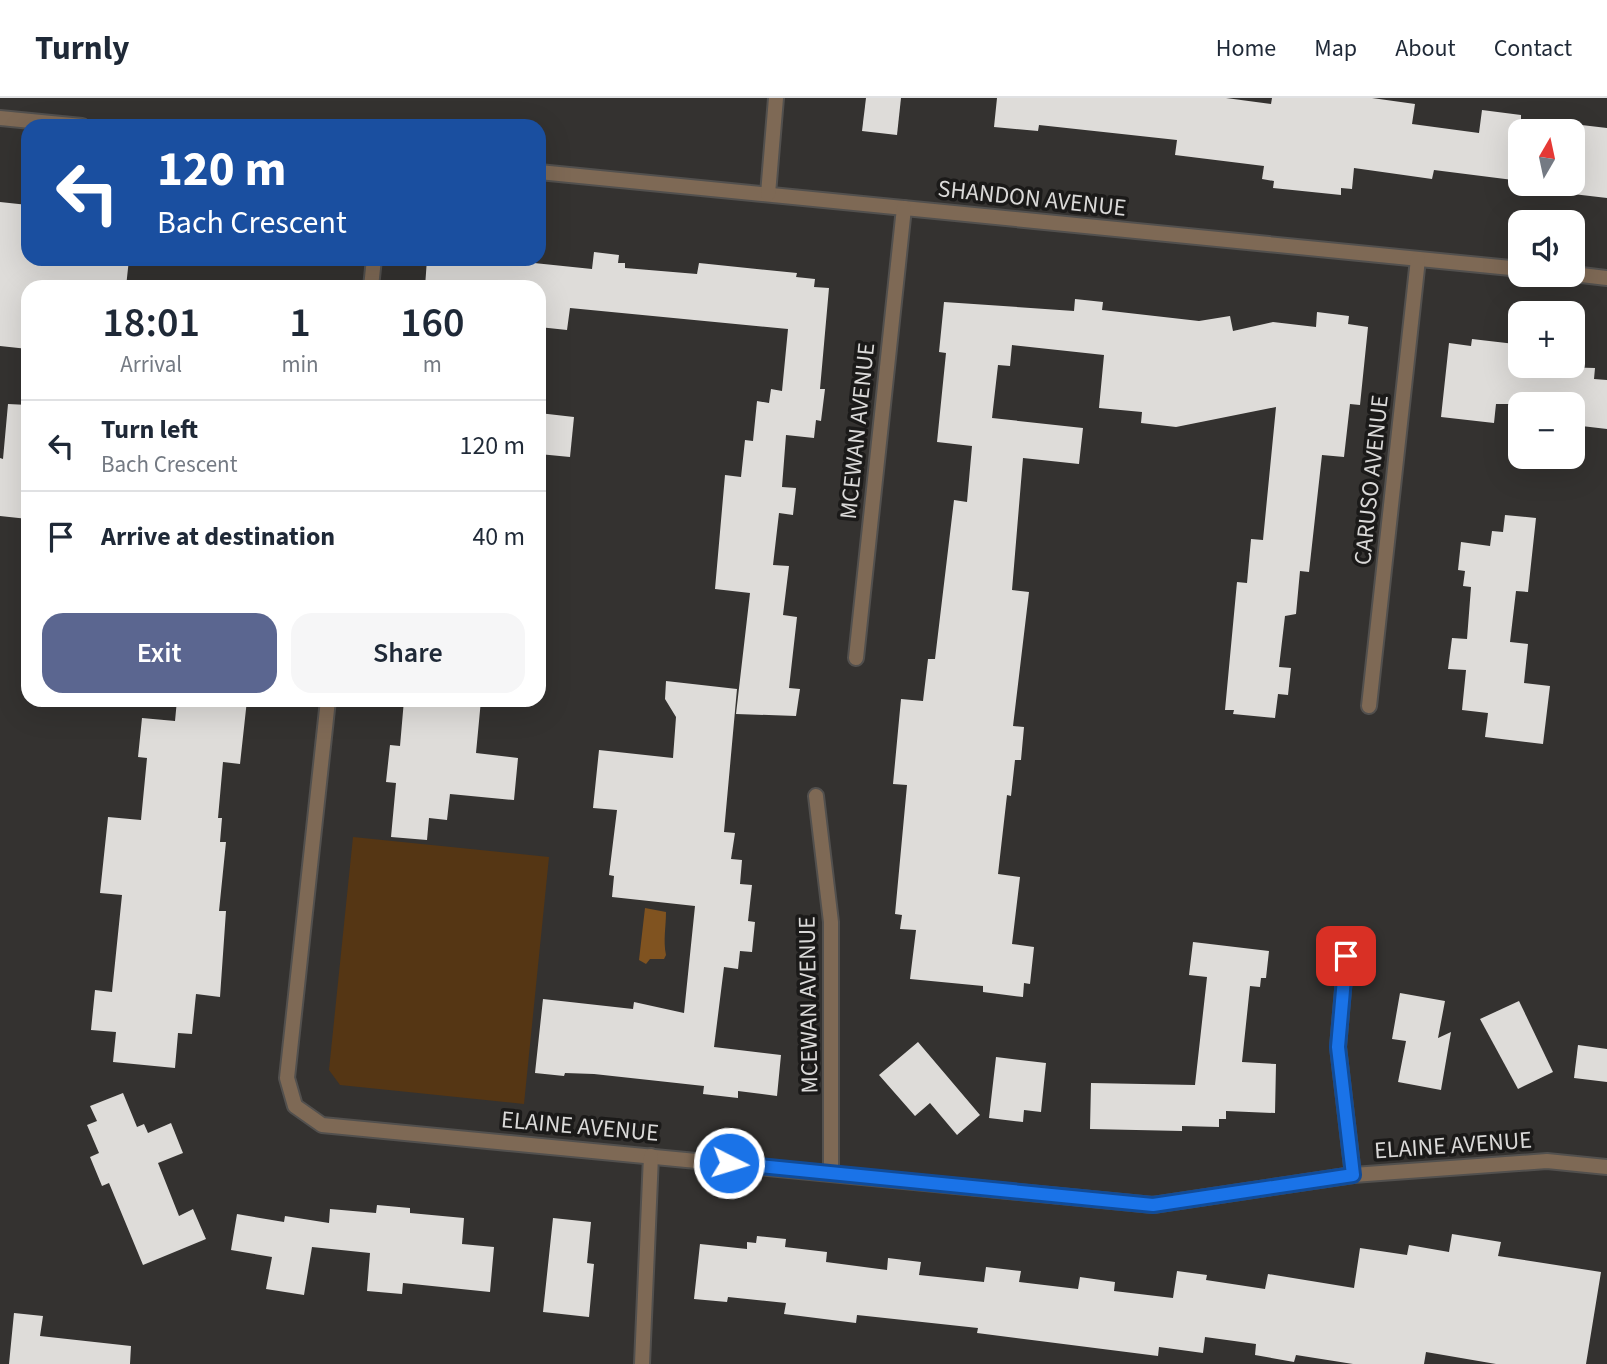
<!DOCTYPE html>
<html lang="en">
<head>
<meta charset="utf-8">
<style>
	:root { --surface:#fff; --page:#f6f6f7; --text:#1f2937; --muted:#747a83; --line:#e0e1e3; --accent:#5b6690 }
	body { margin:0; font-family:"Source Sans 3",sans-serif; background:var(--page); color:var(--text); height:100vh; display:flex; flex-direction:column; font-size:26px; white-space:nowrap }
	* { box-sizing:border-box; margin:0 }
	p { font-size:23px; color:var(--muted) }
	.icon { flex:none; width:38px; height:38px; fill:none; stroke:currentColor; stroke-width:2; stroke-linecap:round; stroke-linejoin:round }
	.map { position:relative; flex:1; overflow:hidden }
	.sheet { position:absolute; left:21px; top:182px; width:525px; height:427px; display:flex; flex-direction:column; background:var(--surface); border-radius:21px; box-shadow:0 7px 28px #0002 }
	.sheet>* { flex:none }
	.guide { position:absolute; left:21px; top:21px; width:525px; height:147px; border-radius:21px; box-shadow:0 7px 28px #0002; background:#1a4fa0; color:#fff; overflow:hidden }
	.needle { width:46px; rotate:9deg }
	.controls { position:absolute; left:1508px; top:21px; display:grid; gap:14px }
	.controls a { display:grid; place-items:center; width:77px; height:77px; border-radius:14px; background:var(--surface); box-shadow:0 7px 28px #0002; font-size:35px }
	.pin { position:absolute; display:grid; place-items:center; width:60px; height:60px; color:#fff; margin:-30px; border-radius:14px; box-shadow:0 4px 10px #0006 }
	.me { position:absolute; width:77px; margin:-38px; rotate:95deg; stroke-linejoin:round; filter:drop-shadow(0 0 5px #0008) }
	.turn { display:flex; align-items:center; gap:24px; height:147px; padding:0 21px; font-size:32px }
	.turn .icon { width:91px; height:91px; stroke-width:2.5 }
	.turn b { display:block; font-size:49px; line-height:60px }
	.eta { display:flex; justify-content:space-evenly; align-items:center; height:119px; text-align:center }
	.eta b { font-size:42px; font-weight:600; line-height:49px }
	.primary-button { display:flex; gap:14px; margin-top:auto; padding:14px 21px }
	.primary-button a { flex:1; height:80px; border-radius:21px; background:var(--accent); color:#fff; font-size:28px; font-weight:600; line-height:80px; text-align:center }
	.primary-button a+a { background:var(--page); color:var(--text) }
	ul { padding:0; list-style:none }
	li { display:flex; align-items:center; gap:21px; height:91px; padding:0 21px; border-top:2px solid var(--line) }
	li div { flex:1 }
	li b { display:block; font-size:26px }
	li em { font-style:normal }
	header { display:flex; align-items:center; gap:42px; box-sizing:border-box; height:98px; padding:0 35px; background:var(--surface); border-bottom:2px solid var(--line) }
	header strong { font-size:33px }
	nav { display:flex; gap:38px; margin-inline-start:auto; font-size:24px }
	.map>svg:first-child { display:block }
</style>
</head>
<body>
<header>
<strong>Turnly</strong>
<nav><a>Home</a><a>Map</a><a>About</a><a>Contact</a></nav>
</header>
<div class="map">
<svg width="1607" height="1266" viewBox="0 0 1607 1266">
	<rect width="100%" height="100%" fill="#343230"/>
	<polygon fill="#553614" points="353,739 549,759 524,1006 340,987 329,972"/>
	<path fill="#805320" d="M645,810L666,814C666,829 663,842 666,857L664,861H650L646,866L639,862Z"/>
	<g fill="#dedcd9">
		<polygon points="866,0 901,0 897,37 862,33"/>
		<polygon points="997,0 1226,0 1271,6 1272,0 1372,0 1415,6 1412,26 1479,35 1482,12 1521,17 1521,83 1434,72 1432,81 1354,70 1352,91 1341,90 1341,97 1273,90 1274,83 1262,81 1264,68 1175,57 1177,42 1039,27 1038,33 994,29"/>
		<polygon points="1573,26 1607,30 1607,100 1573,96"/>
		<polygon points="0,104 28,107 28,161 129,161 126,189 28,189 28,251 0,248"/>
		<polygon points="594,154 619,157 618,165 625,165 625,170 697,176 699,165 797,175 796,179 815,181 814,189 829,190 820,291 825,291 821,323 816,322 814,340 786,337 782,389 796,390 793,417 779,415 773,467 789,468 783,517 797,519 789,590 800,591 796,618 736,616 750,495 715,491 725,377 741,379 745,342 753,343 757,303 769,305 771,291 782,293 788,231 570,210 567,232 539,229 539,189 425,189 427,161 535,161 534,165 592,171"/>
		<polygon points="1075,201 1103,204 1102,212 1199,223 1230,218 1233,233 1273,224 1316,229 1317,214 1349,218 1348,226 1368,229 1360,307 1350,306 1344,359 1322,357 1309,474 1300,473 1296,516 1285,518 1279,569 1291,570 1288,597 1278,596 1275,620 1233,616 1234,612 1225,612 1237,484 1247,485 1251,441 1263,442 1276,309 1176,329 1141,325 1142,314 1099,310 1104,257 1012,247 1010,268 998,267 992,320 1083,330 1079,366 1023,360 1012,492 1029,494 1013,628 1024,629 1021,662 1015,662 1011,698 1007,697 998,776 1020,779 1012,846 1034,849 1030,886 1024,885 1023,899 983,894 983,888 910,881 916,832 900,831 902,817 895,816 907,687 893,686 901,601 923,603 928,561 935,561 954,402 967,404 972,348 937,344 946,255 939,254 944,204 1074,213"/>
		<polygon points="1472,241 1515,246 1515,251 1521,252 1521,268 1595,270 1594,281 1607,282 1607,331 1573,327 1573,306 1496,306 1494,325 1441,319 1449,245 1471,248"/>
		<polygon points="8,306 28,307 28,421 0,418 0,360 3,361"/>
		<polygon points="539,315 574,319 570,359 539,356"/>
		<polygon points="1505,417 1536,420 1528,494 1516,493 1510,544 1528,546 1524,585 1550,588 1543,646 1485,639 1488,615 1462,612 1466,572 1448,571 1452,540 1467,541 1471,489 1463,488 1465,473 1458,472 1461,444 1490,448 1492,433 1503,434"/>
		<polygon points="666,583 737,591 724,734 735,735 731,761 742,762 740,786 752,787 748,823 755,824 752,854 740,853 738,871 724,869 714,949 781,957 777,998 738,993 738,1000 703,996 704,988 594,976 565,975 564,978 535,975 543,901 633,911 634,904 684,915 695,808 612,799 614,778 609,777 617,712 593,710 599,652 673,660 676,619 665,601"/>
		<polygon points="177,602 247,602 240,666 223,664 218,720 222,720 220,744 226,744 219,813 226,813 220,899 196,896 192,936 178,935 175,970 113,964 116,934 91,932 95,892 112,894 122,797 100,795 108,719 141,722 147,660 138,659 142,620 175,623"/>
		<polygon points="404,602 481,602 476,655 518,660 514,702 450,696 447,722 429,720 427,742 391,739 396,685 386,684 390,647 400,648"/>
		<polygon points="1193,844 1269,853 1266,880 1261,880 1260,889 1250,888 1242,964 1276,966 1275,1015 1226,1013 1226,1021 1219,1021 1219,1029 1182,1028 1182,1033 1090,1031 1091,985 1195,987 1207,879 1189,877"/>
		<polygon points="1400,895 1445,903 1438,940 1451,934 1441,992 1398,984 1406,943 1392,941"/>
		<polygon points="1519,903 1553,974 1518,991 1480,921"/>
		<polygon points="918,944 980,1017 957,1037 930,1005 915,1018 879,977"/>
		<polygon points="1578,947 1607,951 1607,984 1574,980"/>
		<polygon points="996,959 1046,965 1041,1014 1024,1012 1023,1024 989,1020"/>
		<polygon points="123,995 137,1029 144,1026 148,1035 171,1025 183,1055 158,1065 179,1118 193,1111 206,1141 143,1167 109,1085 102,1088 90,1059 99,1055 87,1027 97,1023 90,1008"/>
		<polygon points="377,1107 410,1110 410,1115 464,1120 462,1146 494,1149 490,1194 403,1185 402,1196 367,1193 370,1155 312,1149 304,1197 266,1191 272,1159 231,1152 237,1116 284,1124 285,1118 329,1125 330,1111 376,1115"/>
		<polygon points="553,1120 591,1124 587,1165 594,1166 589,1219 543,1214"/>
		<polygon points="1452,1136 1501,1144 1498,1158 1601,1174 1586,1266 1496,1266 1426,1254 1424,1266 1353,1266 1296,1257 1294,1264 1255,1257 1256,1246 1205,1239 1203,1255 1159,1249 1158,1258 977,1235 978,1230 857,1217 856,1225 784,1216 786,1205 728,1199 727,1204 694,1201 700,1146 747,1151 747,1144 756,1145 757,1138 786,1141 785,1149 827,1154 826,1164 887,1172 888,1160 921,1164 919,1177 984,1184 986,1169 1021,1173 1019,1184 1078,1191 1080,1179 1115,1184 1114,1193 1173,1200 1177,1173 1207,1177 1206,1182 1265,1191 1268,1176 1354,1190 1360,1150 1407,1157 1409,1147 1449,1154"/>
		<polygon points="14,1215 43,1218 40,1238 131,1248 130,1266 9,1266"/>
	</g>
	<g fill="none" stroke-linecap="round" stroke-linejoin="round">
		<g stroke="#52504e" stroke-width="18">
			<g id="street">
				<polyline points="0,20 82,28"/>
				<polyline points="539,74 1521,171"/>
				<polyline points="768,96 776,0"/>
				<polyline points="1573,176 1607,180"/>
				<polyline points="371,189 374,161"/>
				<polyline points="856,560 904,110"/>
				<polyline points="328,602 287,980 295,1008 322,1027 1153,1107 1353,1077 1547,1063 1607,1069"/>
				<polyline points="1369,608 1418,161"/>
				<polyline points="816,698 831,824 831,1075"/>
				<polyline points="1346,857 1338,949 1353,1077"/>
				<polyline points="642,1266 651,1058"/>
			</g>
		</g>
		<use href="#street" stroke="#7e6955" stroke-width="14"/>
	</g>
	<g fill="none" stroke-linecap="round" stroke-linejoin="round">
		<g stroke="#114b97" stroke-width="18">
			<polyline id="route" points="729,1065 1153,1107 1353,1077 1338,949 1346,858"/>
		</g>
		<use href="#route" stroke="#1a73e8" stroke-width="12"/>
	</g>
	<g text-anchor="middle" stroke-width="7" stroke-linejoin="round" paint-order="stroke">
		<g font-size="24" fill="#dad9d8" stroke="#1b1a19">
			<text transform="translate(1032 100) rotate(6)" y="8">SHANDON AVENUE</text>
			<text transform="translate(857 333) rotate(-84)" y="8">MCEWAN AVENUE</text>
			<text transform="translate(1371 382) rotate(-84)" y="8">CARUSO AVENUE</text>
			<text transform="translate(808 907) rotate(-91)" y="8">MCEWAN AVENUE</text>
			<text transform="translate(580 1028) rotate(5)" y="8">ELAINE AVENUE</text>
			<text transform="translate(1453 1047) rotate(-4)" y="8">ELAINE AVENUE</text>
		</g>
	</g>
</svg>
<div class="controls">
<a><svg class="needle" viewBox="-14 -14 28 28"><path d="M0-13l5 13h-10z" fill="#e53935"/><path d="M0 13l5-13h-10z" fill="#747a83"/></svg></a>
<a><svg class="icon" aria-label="sound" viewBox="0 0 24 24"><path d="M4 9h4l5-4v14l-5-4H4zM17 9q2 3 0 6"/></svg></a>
<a>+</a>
<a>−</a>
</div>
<div class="pin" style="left:1346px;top:858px;background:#d93025"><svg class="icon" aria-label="arrive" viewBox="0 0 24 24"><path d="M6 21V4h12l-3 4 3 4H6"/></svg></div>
<svg class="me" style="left:729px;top:1065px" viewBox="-20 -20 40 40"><circle r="17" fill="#1a73e8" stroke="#fff" stroke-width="3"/><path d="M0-11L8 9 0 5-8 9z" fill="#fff"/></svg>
<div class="guide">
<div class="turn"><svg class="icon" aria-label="left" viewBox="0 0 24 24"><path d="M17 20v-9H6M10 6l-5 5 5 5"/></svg><div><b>120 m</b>Bach Crescent</div></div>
</div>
<section class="sheet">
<div class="eta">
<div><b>18:01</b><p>Arrival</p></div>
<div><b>1</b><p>min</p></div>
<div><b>160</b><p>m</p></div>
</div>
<ul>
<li><svg class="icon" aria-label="left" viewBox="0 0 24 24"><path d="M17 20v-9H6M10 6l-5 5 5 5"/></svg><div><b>Turn left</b><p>Bach Crescent</p></div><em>120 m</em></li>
<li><svg class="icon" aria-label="arrive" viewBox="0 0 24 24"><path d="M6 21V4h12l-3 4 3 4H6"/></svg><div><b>Arrive at destination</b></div><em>40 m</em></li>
</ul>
<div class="primary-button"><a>Exit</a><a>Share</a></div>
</section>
</div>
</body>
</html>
